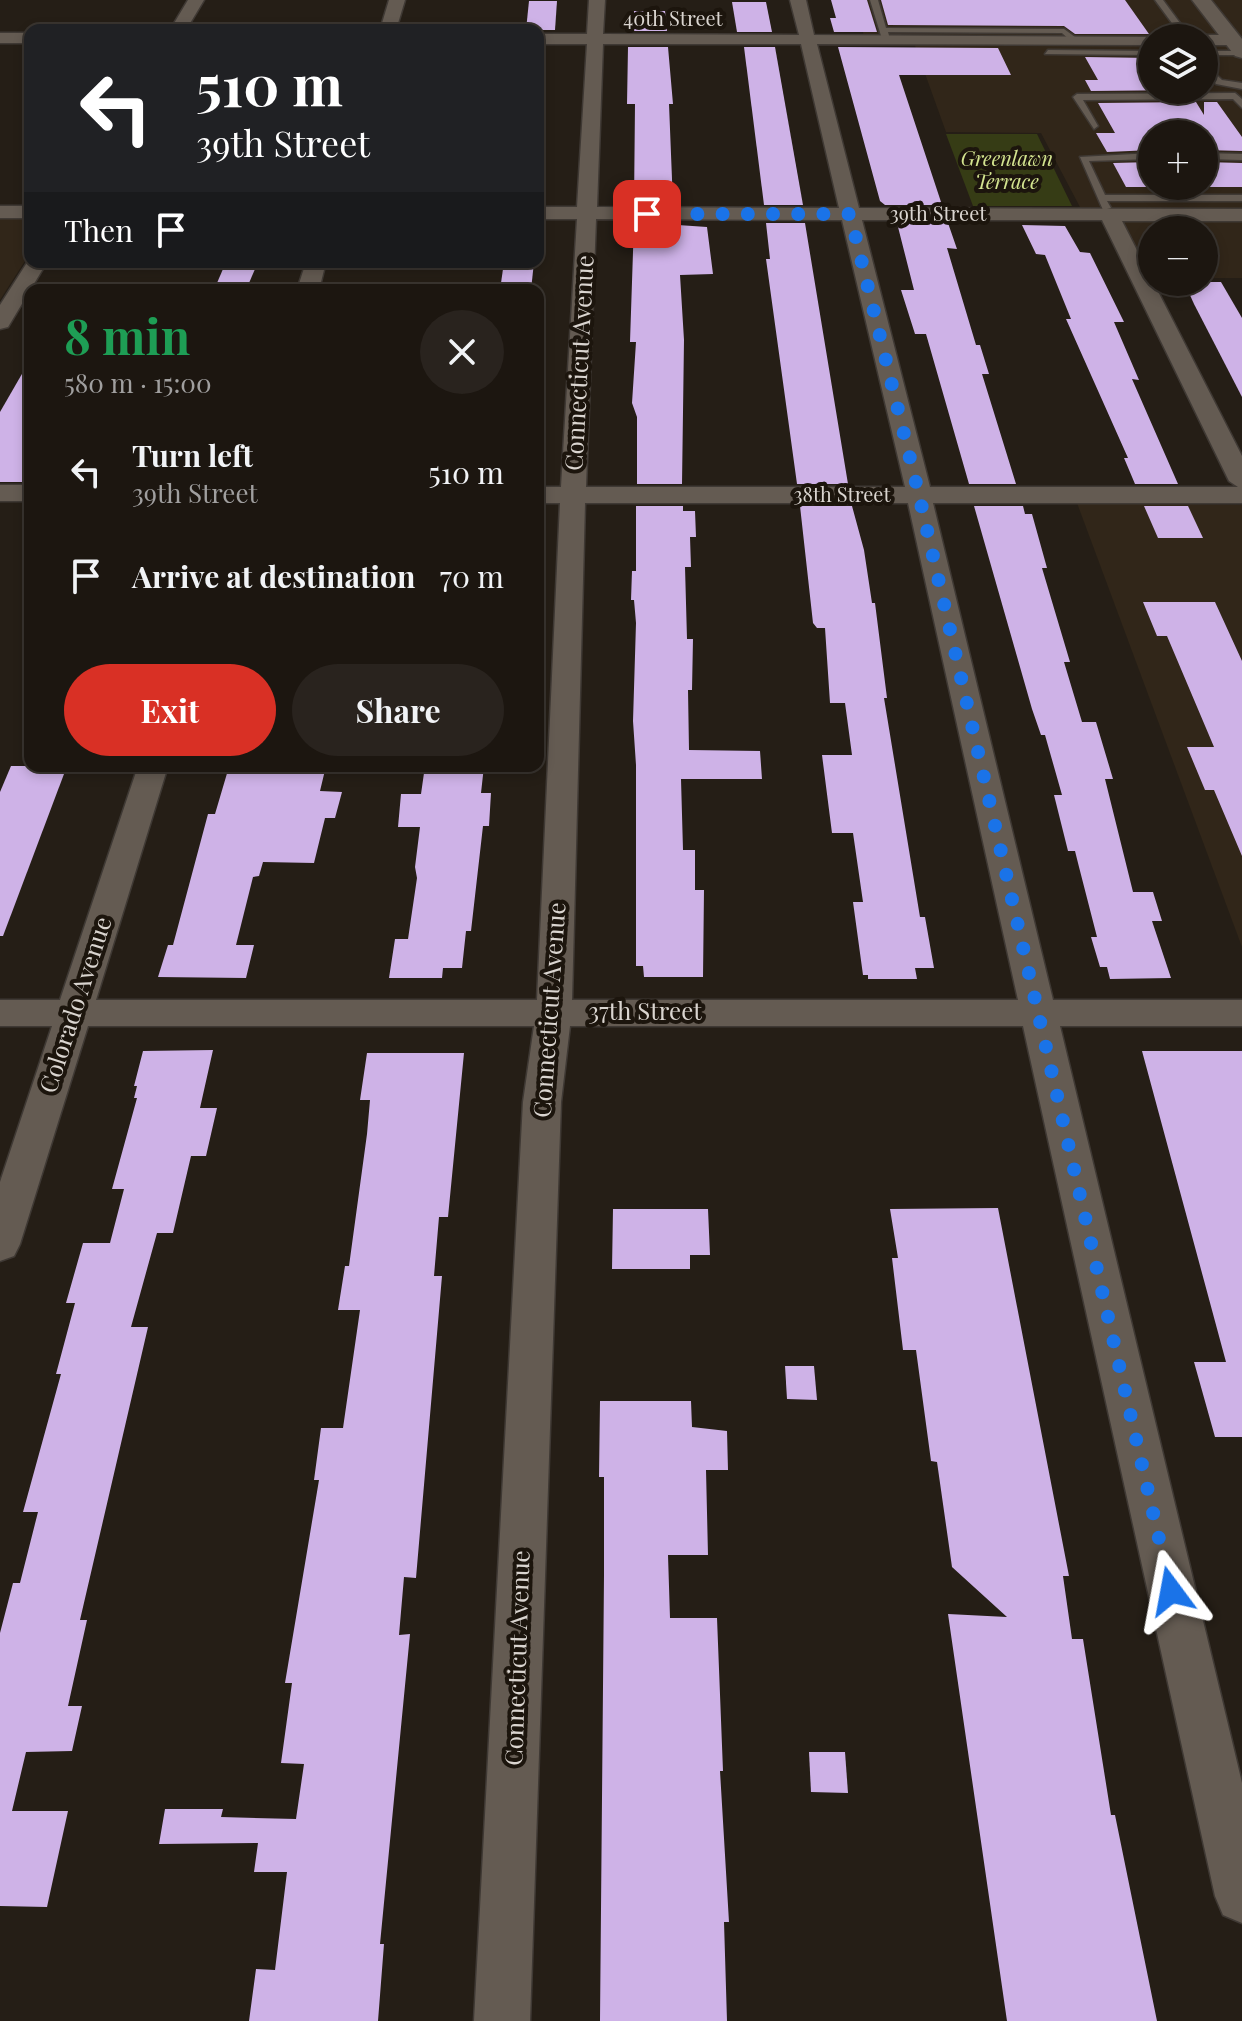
<!DOCTYPE html>
<html lang="en">
<head>
<meta charset="utf-8">
<style>
	:root { --surface:#1c1610; --page:#29231e; --text:#f1f3f6; --muted:#a09f9f; --line:#3a3530; --accent:#d93025 }
	body { margin:0; font-family:"Playfair Display",serif; background:var(--page); color:var(--text); height:100vh; display:flex; flex-direction:column; font-size:30px; white-space:nowrap }
	* { box-sizing:border-box; margin:0 }
	p { font-size:26px; color:var(--muted) }
	.icon { flex:none; width:44px; height:44px; fill:none; stroke:currentColor; stroke-width:2; stroke-linecap:round; stroke-linejoin:round }
	.map { position:relative; flex:1; overflow:hidden }
	.sheet { position:absolute; left:24px; top:284px; width:520px; height:488px; display:flex; flex-direction:column; background:var(--surface); border-radius:16px; box-shadow:0 4px 12px #0003,0 0 0 2px var(--line) }
	.sheet>* { flex:none }
	.guide { position:absolute; left:24px; top:24px; width:520px; height:244px; border-radius:16px; box-shadow:0 4px 12px #0003,0 0 0 2px var(--line); background:#202124; color:#fff; overflow:hidden }
	.controls { position:absolute; left:1138px; top:24px; display:grid; gap:16px }
	.controls a { display:grid; place-items:center; width:80px; height:80px; border-radius:50%; background:var(--surface); box-shadow:0 4px 12px #0003,0 0 0 2px var(--line); font-size:40px }
	.pin { position:absolute; display:grid; place-items:center; width:68px; height:68px; color:#fff; margin:-34px; border-radius:16px; box-shadow:0 4px 12px #0006 }
	.me { position:absolute; width:88px; margin:-44px; rotate:347deg; stroke-linejoin:round; filter:drop-shadow(0 0 6px #0008) }
	.turn { display:flex; align-items:center; gap:28px; height:168px; padding:0 40px; font-size:36px }
	.turn .icon { width:104px; height:104px; stroke-width:2.5 }
	.turn b { display:block; font-size:56px; line-height:68px }
	.then { display:flex; align-items:center; height:76px; padding:0 40px; background:#0003; gap:16px; font-size:30px }
	.round { display:grid; place-items:center; flex:none; width:84px; height:84px; border-radius:42px; background:var(--page) }
	.head { display:flex; align-items:center; justify-content:space-between; height:136px; padding:0 40px }
	h1 { font-size:48px; font-weight:700; line-height:60px; color:#1e9e55 }
	.primary-button { display:flex; gap:16px; margin-top:auto; padding:16px 40px }
	.primary-button a { flex:1; height:92px; border-radius:48px; background:var(--accent); color:#fff; font-size:32px; font-weight:700; line-height:92px; text-align:center }
	.primary-button a+a { background:var(--page); color:var(--text) }
	ul { padding:0; list-style:none }
	li { display:flex; align-items:center; gap:24px; height:104px; padding:0 40px }
	li div { flex:1 }
	li b { display:block; font-size:30px }
	li em { font-style:normal }
	.map>svg:first-child { display:block }
</style>
</head>
<body>
<div class="map">
<svg width="1242" height="2021" viewBox="0 0 1242 2021">
	<rect width="100%" height="100%" fill="#251e16"/>
	<g fill="#312619" fill-rule="evenodd">
		<path d="M854,0H1242V278H1204V230H1152V277H1149L1114,210L1081,209L1041,133L946,132L914,43L864,36ZM1152,38H1204V90H1152ZM1152,134H1204V186H1152Z"/>
		<polygon points="0,219 30,219 30,253 0,300"/>
		<polygon points="1077,503 1242,505 1242,947"/>
	</g>
	<polygon fill="#363c15" points="946,134 1037,134 1072,206 973,206"/>
	<g fill="#ceb2e7">
		<polygon points="831,0 867,0 877,32 834,32 830,18 836,18"/>
		<polygon points="881,0 1125,0 1149,34 1075,34 1064,26 888,25"/>
		<polygon points="529,1 557,1 555,30 526,30"/>
		<polygon points="732,2 766,2 772,32 737,32"/>
		<polygon points="634,11 665,11 667,31 634,31"/>
		<polygon points="628,47 668,47 673,104 669,104 673,204 634,204 635,104 627,104"/>
		<polygon points="744,47 775,47 803,205 764,205"/>
		<polygon points="838,47 998,48 1011,75 899,75 942,205 885,205 880,201"/>
		<polygon points="1085,57 1152,58 1152,90 1187,90 1091,91 1085,80 1098,80"/>
		<polygon points="1196,102 1204,115 1204,102 1217,102 1242,137 1242,151 1204,150 1204,134 1152,134 1152,150 1107,152 1096,133 1115,133 1098,103"/>
		<polygon points="1152,162 1152,187 1126,187 1113,163"/>
		<polygon points="1204,162 1242,163 1242,187 1204,187"/>
		<polygon points="634,222 707,227 713,274 680,275 684,340 682,484 637,484 637,417 632,403 636,342 630,342"/>
		<polygon points="766,223 805,223 848,484 797,484 766,259 770,259"/>
		<polygon points="897,223 948,223 957,249 947,248 976,345 980,345 989,374 982,374 1016,484 969,484 926,334 915,334 901,290 914,290"/>
		<polygon points="1022,225 1065,226 1080,252 1090,253 1124,322 1114,322 1139,380 1132,379 1178,484 1135,484 1124,458 1128,458 1066,319 1071,319 1045,255 1036,254"/>
		<polygon points="226,262 258,262 246,290 214,290"/>
		<polygon points="504,262 534,262 531,290 500,290"/>
		<polygon points="1188,282 1221,282 1242,318 1242,397 1194,304 1185,284"/>
		<polygon points="30,360 30,470 23,482 0,482 0,412"/>
		<polygon points="636,506 683,506 683,511 695,511 696,537 690,537 691,567 685,567 687,639 693,639 692,690 688,690 689,750 760,751 762,779 681,779 683,850 695,850 695,890 704,890 703,977 644,977 643,966 636,966 636,765 633,721 636,623 634,600 631,600 632,571 636,571"/>
		<polygon points="800,506 852,506 864,550 872,603 875,603 887,698 884,698 920,917 925,917 934,968 915,968 917,979 868,979 868,975 863,975 853,902 863,902 853,833 832,833 822,755 852,755 845,703 830,703 825,628 817,628 813,623"/>
		<polygon points="974,506 1023,506 1025,514 1032,514 1047,568 1042,568 1070,662 1064,662 1082,722 1096,722 1113,779 1105,779 1133,892 1153,892 1162,921 1152,921 1171,978 1110,979 1107,967 1100,967 1091,937 1097,937 1079,867 1075,851 1068,851 1054,795 1062,795 1045,735 1041,735 1032,709"/>
		<polygon points="1144,506 1188,506 1203,538 1158,538"/>
		<polygon points="1143,602 1215,602 1242,661 1242,856 1214,790 1205,790 1187,747 1214,747 1167,636 1157,636"/>
		<polygon points="11,766 67,766 3,936 0,936 0,792"/>
		<polygon points="250,766 326,766 320,791 342,792 335,818 325,818 314,863 263,862 259,876 253,877 236,945 254,945 246,978 158,977 168,945 173,945 208,814 215,814 228,770 249,771"/>
		<polygon points="425,766 484,766 481,793 491,793 489,826 483,826 471,931 466,931 462,968 443,968 442,978 389,978 395,939 408,939 417,878 415,867 420,827 398,827 401,794 421,794"/>
		<polygon points="213,1050 200,1108 217,1108 206,1156 191,1156 173,1233 157,1233 131,1327 148,1327 80,1620 87,1620 68,1706 82,1706 72,1751 26,1752 12,1811 68,1811 47,1907 0,1906 0,1633 13,1583 20,1583 38,1512 23,1512 61,1374 56,1374 75,1303 66,1303 83,1243 110,1243 124,1189 112,1189 137,1098 134,1098 137,1086 134,1086 143,1051"/>
		<polygon points="1142,1051 1242,1051 1242,1437 1215,1437 1194,1362 1226,1362"/>
		<polygon points="367,1053 464,1053 448,1217 439,1217 434,1276 442,1276 416,1578 404,1577 399,1635 410,1634 380,1944 384,1944 378,2021 249,2021 256,1969 275,1970 287,1872 254,1872 258,1843 159,1844 165,1809 223,1809 221,1817 296,1819 304,1764 281,1763 292,1683 285,1683 319,1480 314,1480 321,1428 343,1428 360,1310 338,1310 345,1266 349,1266 367,1134 370,1100 360,1100"/>
		<polygon points="998,1208 1069,1576 1063,1576 1072,1639 1083,1639 1111,1815 1115,1815 1157,2021 1007,2021 948,1614 1007,1617 952,1567 937,1462 931,1461 916,1350 903,1350 892,1258 898,1258 890,1209"/>
		<polygon points="613,1209 708,1209 710,1255 690,1255 690,1269 612,1269"/>
		<polygon points="785,1366 814,1366 817,1400 787,1399"/>
		<polygon points="600,1401 691,1401 692,1427 727,1431 728,1470 706,1470 708,1555 668,1555 670,1618 717,1618 723,1771 720,1771 729,1922 724,1922 727,2021 600,2021 604,1575 604,1477 599,1477"/>
		<polygon points="809,1752 845,1752 848,1793 811,1792"/>
	</g>
	<g fill="none" stroke-linecap="round" stroke-linejoin="round">
		<g stroke="#3f3934" stroke-width="3">
			<g id="service">
				<polygon points="870,0 878,0 886,28 1064,29 1079,40 1072,42 1062,33 888,32 890,39 886,41 882,39"/>
				<polygon points="1155,0 1163,0 1191,38 1183,38"/>
				<polygon points="1048,50 1152,51 1152,55 1045,54"/>
				<rect x="1204" y="51" width="38" height="4"/>
				<polygon points="1204,63 1222,80 1242,83 1242,89 1216,84 1204,70"/>
				<polygon points="1235,93 1242,99 1242,108 1233,99 1083,100 1098,126 1094,129 1073,97 1077,94"/>
				<polygon points="1152,153 1152,159 1089,161 1105,195 1242,195 1242,201 1107,201 1111,208 1103,210 1080,157"/>
				<polygon points="1204,153 1242,154 1242,160 1204,159"/>
			</g>
		</g>
		<g stroke="#3f3934" stroke-width="3">
			<g id="minor">
				<polygon points="188,0 204,0 186,30 170,30"/>
				<polygon points="389,0 405,0 396,30 380,30"/>
				<path d="M589,0H605L603,34L799,35L790,0H806L814,35L1158,37L1152,38V45L817,44L859,208L1242,209V221H1122L1242,456V503H933L1053,1000H1242V1026H1060L1242,1783V1923L1223,1915L1215,1896L1023,1026H570L561,1102L530,2021H474L523,1102L534,1026H88L20,1244L14,1256L0,1261V1182L52,1026H0V1000H60L138,766H168L96,1000H537L560,503H538V487H561L577,219H538V207H577L587,44H538V34H587ZM603,44H801L839,208L597,207ZM596,219L842,220L905,487H586ZM862,220H1102L1229,481L1238,487H930ZM585,503H908L1018,1000H572Z"/>
				<rect x="0" y="33" width="30" height="10"/>
				<polygon points="1204,35 1232,35 1240,40 1232,45 1204,45 1204,38 1197,38"/>
				<rect x="0" y="206" width="30" height="12"/>
				<polygon points="30,258 30,262 47,262 8,327 0,329 0,305"/>
				<polygon points="306,262 326,262 319,290 297,290"/>
				<rect x="0" y="485" width="30" height="16"/>
			</g>
		</g>
		<g stroke="#3f3934" stroke-width="3">
			<polygon id="secondary" points="1192,0 1211,0 1242,39 1242,58 1235,56"/>
		</g>
		<use href="#service" fill="#645b52" fill-rule="evenodd"/>
		<use href="#minor" fill="#645b52" fill-rule="evenodd"/>
		<use href="#secondary" fill="#645b52" fill-rule="evenodd"/>
	</g>
	<g fill="none" stroke-linecap="round" stroke-linejoin="round">
		<polyline stroke="#1a73e8" stroke-width="14" stroke-dasharray="0 25.2" points="647,214 850,214 919,495 1171,1591"/>
	</g>
	<g text-anchor="middle" stroke-width="8" stroke-linejoin="round" paint-order="stroke">
		<g font-size="20" fill="#dad5d0" stroke="#1c150d">
			<text x="673" y="26">40th Street</text>
			<text x="938" y="221">39th Street</text>
			<text x="842" y="502">38th Street</text>
		</g>
		<g font-size="20" font-style="italic" fill="#d4e590" stroke="#1c150d">
			<text x="1007" y="166">Greenlawn<tspan x="1007" dy="23">Terrace</tspan></text>
		</g>
		<g font-size="24" fill="#dad5d0" stroke="#1c150d">
			<text transform="translate(580 363) rotate(-87)" y="8">Connecticut Avenue</text>
			<text transform="translate(76 1005) rotate(-72)" y="8">Colorado Avenue</text>
			<text transform="translate(550 1010) rotate(-86)" y="8">Connecticut Avenue</text>
			<text x="645" y="1020">37th Street</text>
			<text transform="translate(518 1658) rotate(-88)" y="8">Connecticut Avenue</text>
		</g>
	</g>
</svg>
<div class="controls">
<a><svg class="icon" aria-label="layers" viewBox="0 0 24 24"><path d="M12 4l9 5-9 5-9-5zM3 14l9 5 9-5"/></svg></a>
<a>+</a>
<a>−</a>
</div>
<div class="pin" style="left:647px;top:214px;background:#d93025"><svg class="icon" aria-label="arrive" viewBox="0 0 24 24"><path d="M6 21V4h12l-3 4 3 4H6"/></svg></div>
<svg class="me" style="left:1171px;top:1591px" viewBox="-20 -20 40 40"><path d="M0-17L14 15 0 8-14 15z" fill="#1a73e8" stroke="#fff" stroke-width="4"/></svg>
<div class="guide">
<div class="turn"><svg class="icon" aria-label="left" viewBox="0 0 24 24"><path d="M17 20v-9H6M10 6l-5 5 5 5"/></svg><div><b>510 m</b>39th Street</div></div>
<div class="then">Then<svg class="icon" aria-label="arrive" viewBox="0 0 24 24"><path d="M6 21V4h12l-3 4 3 4H6"/></svg></div>
</div>
<section class="sheet">
<div class="head"><div><h1>8 min</h1><p>580 m · 15:00</p></div><a class="round"><svg class="icon" aria-label="close" viewBox="0 0 24 24"><path d="M6 6l12 12M18 6L6 18"/></svg></a></div>
<ul>
<li><svg class="icon" aria-label="left" viewBox="0 0 24 24"><path d="M17 20v-9H6M10 6l-5 5 5 5"/></svg><div><b>Turn left</b><p>39th Street</p></div><em>510 m</em></li>
<li><svg class="icon" aria-label="arrive" viewBox="0 0 24 24"><path d="M6 21V4h12l-3 4 3 4H6"/></svg><div><b>Arrive at destination</b></div><em>70 m</em></li>
</ul>
<div class="primary-button"><a>Exit</a><a>Share</a></div>
</section>
</div>
</body>
</html>
